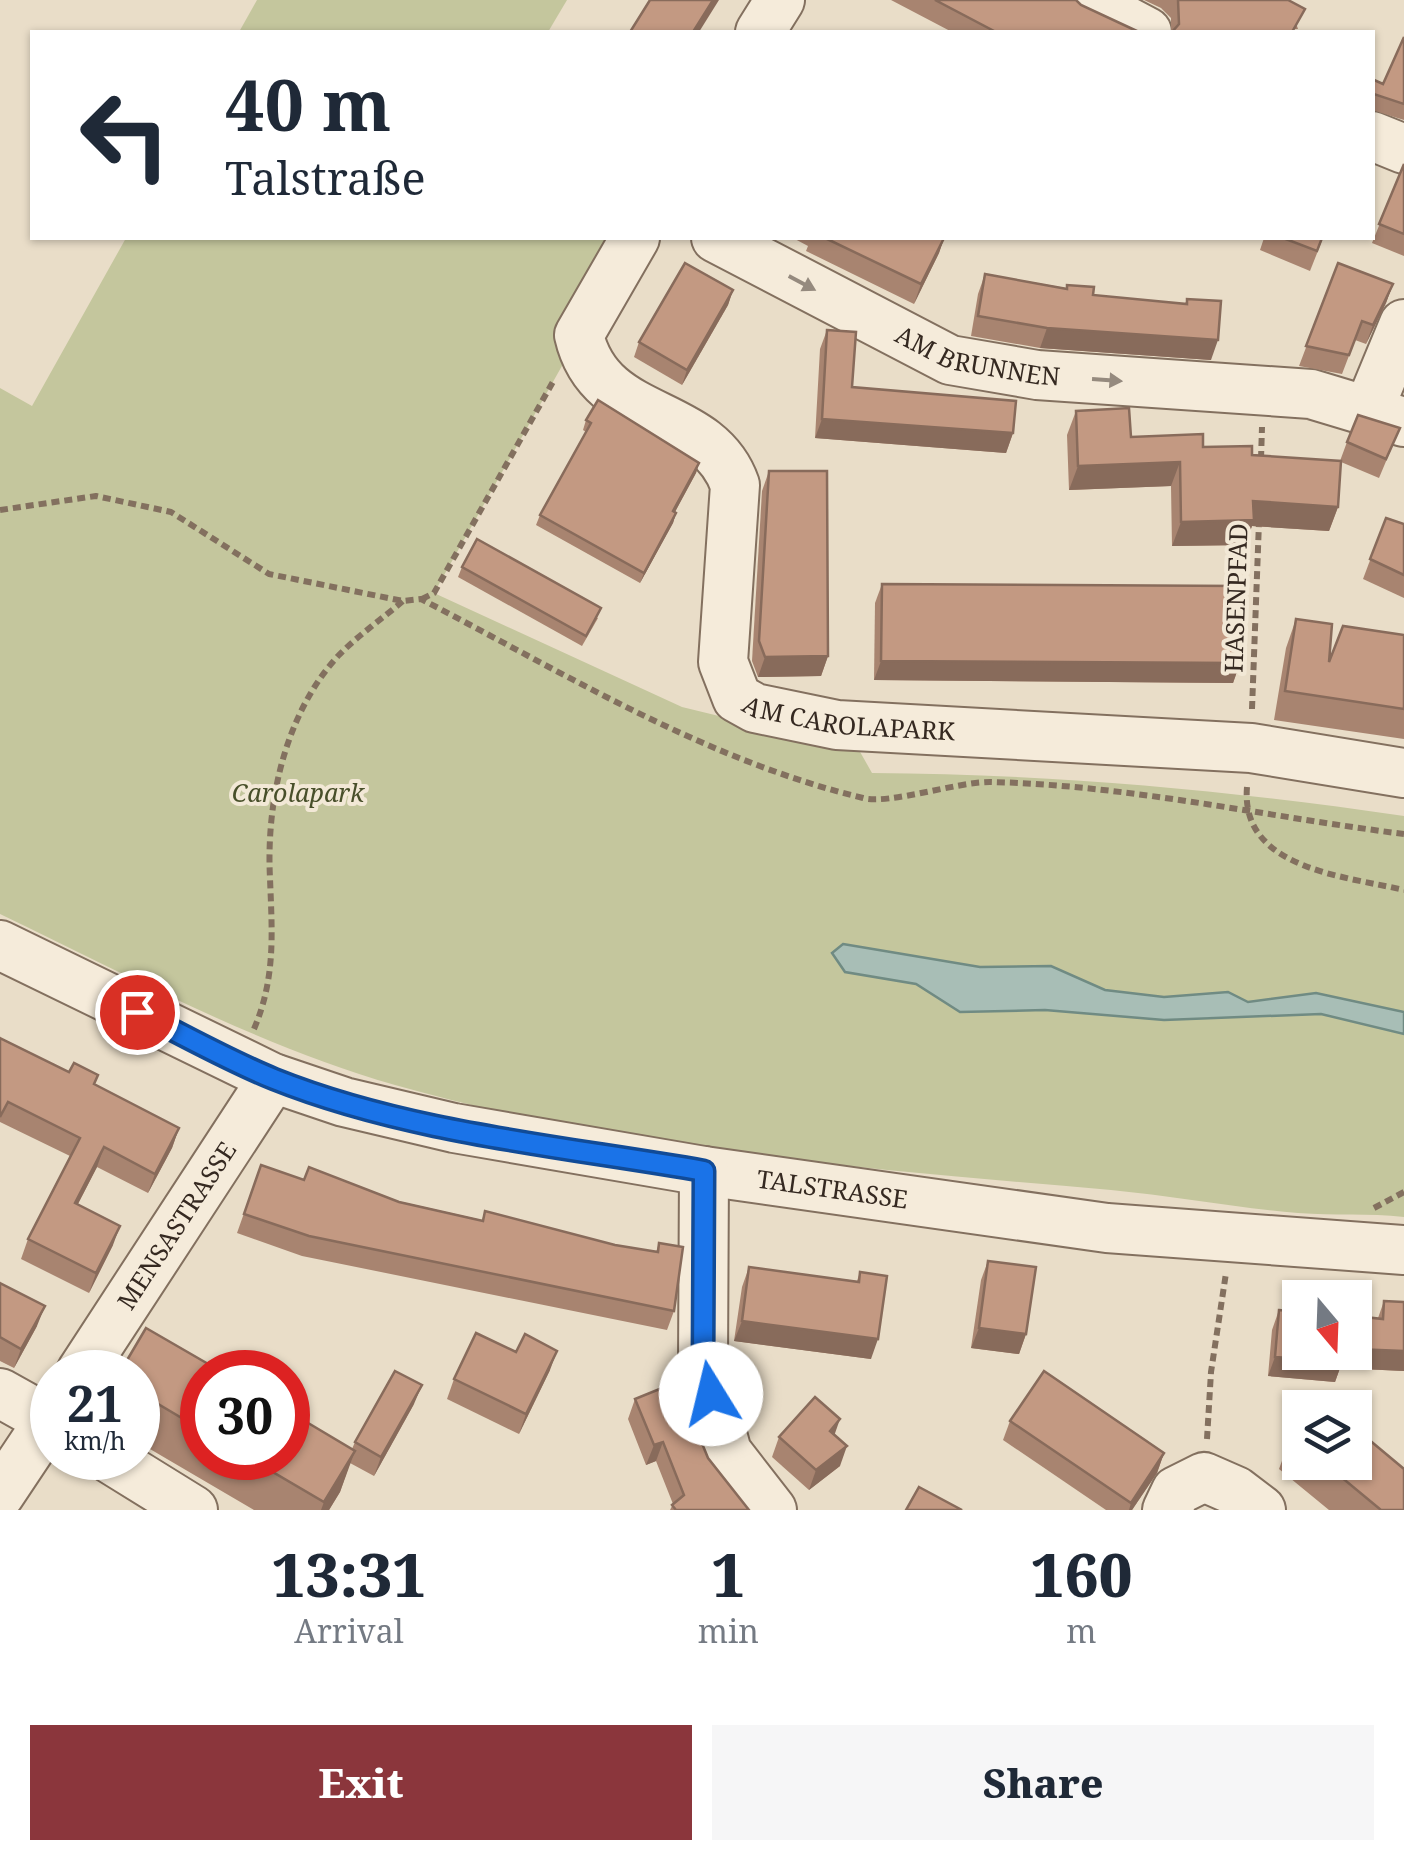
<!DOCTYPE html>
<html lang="en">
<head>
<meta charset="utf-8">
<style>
	:root { --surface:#fff; --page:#f6f6f7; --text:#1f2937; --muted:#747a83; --accent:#8b363c }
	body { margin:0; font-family:"Noto Serif",serif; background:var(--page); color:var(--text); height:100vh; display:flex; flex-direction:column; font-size:38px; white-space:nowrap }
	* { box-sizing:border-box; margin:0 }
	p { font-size:32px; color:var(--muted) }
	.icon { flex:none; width:55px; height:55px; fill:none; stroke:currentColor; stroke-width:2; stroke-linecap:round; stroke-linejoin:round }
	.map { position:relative; height:1510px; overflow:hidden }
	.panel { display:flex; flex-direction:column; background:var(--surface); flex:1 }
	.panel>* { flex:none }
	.top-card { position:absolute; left:30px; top:30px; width:1345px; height:210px; border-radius:0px; box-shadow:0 2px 8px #0004; background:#fff; color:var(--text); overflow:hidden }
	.needle { width:65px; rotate:161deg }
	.tools { position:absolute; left:1282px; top:1280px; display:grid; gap:20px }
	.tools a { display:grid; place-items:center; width:90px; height:90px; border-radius:0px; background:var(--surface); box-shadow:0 2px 8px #0004; font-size:50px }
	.speed { position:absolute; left:30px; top:1350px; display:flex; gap:20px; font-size:50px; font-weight:700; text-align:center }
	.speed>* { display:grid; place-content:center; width:130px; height:130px; border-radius:50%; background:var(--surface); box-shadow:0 2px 8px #0004; line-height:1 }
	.speed small { font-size:25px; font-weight:400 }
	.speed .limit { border:15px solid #d22; background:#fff; color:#111 }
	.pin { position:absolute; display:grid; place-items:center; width:85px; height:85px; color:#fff; margin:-42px; border:5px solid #fff; border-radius:50%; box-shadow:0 2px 10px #0007 }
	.me { position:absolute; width:110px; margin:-55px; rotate:351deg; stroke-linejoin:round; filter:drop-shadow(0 0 8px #0008) }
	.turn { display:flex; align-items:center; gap:35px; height:210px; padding:0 30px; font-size:45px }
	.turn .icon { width:130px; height:130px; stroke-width:2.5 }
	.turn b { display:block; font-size:70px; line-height:85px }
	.eta { display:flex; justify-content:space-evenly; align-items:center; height:170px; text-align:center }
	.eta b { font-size:60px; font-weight:800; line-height:70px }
	.primary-button { display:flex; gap:20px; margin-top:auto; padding:20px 30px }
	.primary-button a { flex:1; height:115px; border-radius:0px; background:var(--accent); color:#fff; font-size:40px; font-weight:800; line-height:115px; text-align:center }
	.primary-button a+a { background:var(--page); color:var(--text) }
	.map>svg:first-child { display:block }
</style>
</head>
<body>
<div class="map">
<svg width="1404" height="1510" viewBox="0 0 1404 1510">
	<rect width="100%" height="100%" fill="#e9ddc8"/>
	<g fill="#c4c69d">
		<polygon points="257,0 567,0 548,32 239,32"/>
		<path d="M126,238H634L434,593L682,707L859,750L872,773C1052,774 1226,790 1404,816V1217C1369,1213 1334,1216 1298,1213C1236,1208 1174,1196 1111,1190C870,1169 628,1151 395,1085C257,1045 129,976 0,914V388L32,406Z"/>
	</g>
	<polygon fill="#a8beb6" stroke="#708b83" stroke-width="2.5" points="843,944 980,967 1051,966 1105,990 1164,997 1228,992 1248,1002 1316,993 1404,1012 1404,1034 1321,1014 1164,1020 1045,1010 960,1012 916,984 845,972 832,953"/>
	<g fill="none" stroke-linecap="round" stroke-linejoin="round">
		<g stroke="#83705f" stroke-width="52">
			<g id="minor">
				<polyline points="1087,0 1147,32"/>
				<polyline points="760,32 780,0"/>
				<polyline points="1372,136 1404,149"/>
				<path id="s1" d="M635,238L579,335C600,427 707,405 735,485L723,662L737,698L755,708L837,725L1251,748L1404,773"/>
				<path id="s2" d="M716,238L950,360L1037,375L1311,394L1404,422"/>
				<polyline points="1368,411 1404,324"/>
				<path id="s3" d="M0,945L273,1078L344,1102L454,1128L704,1171L1107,1228L1404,1250"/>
				<polyline points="704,1171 703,1364 727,1452 772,1510"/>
				<path id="s4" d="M81,1372L273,1078"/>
				<polyline points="0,1393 52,1422"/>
				<polyline points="109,1458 193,1510"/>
				<polyline points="0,1494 52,1416"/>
				<polyline points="1167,1510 1176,1491 1204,1477 1236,1491 1261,1510"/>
			</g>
		</g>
		<g stroke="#83705f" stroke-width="6" stroke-dasharray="8 5" stroke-linecap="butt">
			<polyline points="1261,459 1262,427"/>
			<path d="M0,510L96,496L171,512L269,574L403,601L421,599C564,673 705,760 863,798C888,805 956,782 990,782C1129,785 1267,817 1404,834"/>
			<polyline points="422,599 434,593 554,380"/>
			<polyline points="1252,709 1259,522"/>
			<path d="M1247,787C1240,869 1344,876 1404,890"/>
			<path d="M254,1029C276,977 272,933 270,878C266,802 285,714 338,656C357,636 382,619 403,601"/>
			<polyline points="1374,1208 1404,1192"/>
			<polyline points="1207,1439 1211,1372 1226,1273"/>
		</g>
		<use href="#minor" stroke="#f5ebda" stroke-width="48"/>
	</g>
	<g fill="#a88470">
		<polygon points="891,0 1076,0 1081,5 1139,32 952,32"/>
		<polygon points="1144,0 1288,0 1298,29 1171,32 1171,18 1161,8"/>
		<polygon points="1404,37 1404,120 1372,110 1372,79 1383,84"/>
		<polygon points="1404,164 1404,256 1372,243"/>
		<polygon points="793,238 944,238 939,253 914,304 806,251 808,246"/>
		<polygon points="1264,238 1323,238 1310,271 1260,250"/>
		<polygon points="1338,263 1393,284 1386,303 1366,344 1355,340 1342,374 1299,366"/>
		<polygon points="985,274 1066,288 1067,285 1093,295 1185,304 1187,299 1211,360 1040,348 971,336 978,294"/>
		<polygon points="733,290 728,305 682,385 634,357 639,342"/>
		<polygon points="827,330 852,387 1013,433 1006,453 815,438 820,349"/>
		<polygon points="1076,411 1131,437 1252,455 1340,461 1347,442 1392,447 1379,478 1341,462 1338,507 1329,531 1252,526 1245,545 1172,546 1171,486 1069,490 1067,435"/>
		<polygon points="586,420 699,463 696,473 675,512 676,513 673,523 640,583 536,525 540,515 586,432 583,430"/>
		<polygon points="769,471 828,656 821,676 758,677 752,661 762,491"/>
		<polygon points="1386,518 1404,524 1404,598 1363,579"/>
		<polygon points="462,567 598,618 582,646 458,577"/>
		<polygon points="882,584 1240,663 1233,683 874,680 875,603"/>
		<polygon points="1296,619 1329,662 1404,635 1404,739 1274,720 1286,648"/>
		<polygon points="0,1038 179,1128 172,1148 148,1193 97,1167 78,1204 113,1245 89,1293 21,1259 28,1239 70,1156 0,1122"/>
		<polygon points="261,1165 304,1180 482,1220 485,1211 615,1245 656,1252 659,1243 674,1311 667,1330 302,1256 237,1233"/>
		<polygon points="988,1261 1026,1334 1019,1354 971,1348 981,1280"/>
		<polygon points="749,1267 857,1281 860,1272 871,1359 734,1341 742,1287"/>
		<polygon points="0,1283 37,1326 14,1368 0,1361"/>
		<polygon points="1384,1301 1404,1302 1404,1371 1340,1368 1335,1382 1268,1376 1272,1330 1279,1310 1378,1318"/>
		<polygon points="550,1370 519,1434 447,1399 454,1379"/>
		<polygon points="138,1372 202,1372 202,1458 288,1458 352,1449 355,1442 414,1404 374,1476 350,1463 340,1492 329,1510 254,1510 138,1442"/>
		<polygon points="635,1399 708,1458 749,1510 670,1510 673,1504 656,1461 646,1465 628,1419"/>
		<polygon points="1010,1421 1164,1453 1157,1473 1132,1510 1106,1510 1003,1440"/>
		<polygon points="1300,1425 1300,1462 1355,1462 1382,1452 1404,1510 1329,1510 1279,1469 1291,1436"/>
		<polygon points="779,1437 840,1466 809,1490 772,1457"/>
	</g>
	<g fill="#886b5b">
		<polygon points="713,0 719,0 699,32 693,32"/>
		<polygon points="944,238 939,253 914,304 921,284"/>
		<polygon points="1393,284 1386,303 1366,344 1373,325"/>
		<polygon points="733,290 728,305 682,385 687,370"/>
		<polygon points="1047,328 1218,340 1211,360 1040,348"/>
		<polygon points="822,419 1013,433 1006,453 815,438"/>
		<polygon points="1180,462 1171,486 1069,490 1078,466"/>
		<polygon points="699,463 696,473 670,521 673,511"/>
		<polygon points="1253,501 1338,507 1329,531 1252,526 1245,545 1172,546 1181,522"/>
		<polygon points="676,513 673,523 640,583 644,573"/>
		<polygon points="828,656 821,676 758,677 765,657"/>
		<polygon points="881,661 1240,663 1233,683 874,680"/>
		<polygon points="179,1128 172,1148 148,1193 155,1174"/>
		<polygon points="104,1147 97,1167 68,1223 75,1203"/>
		<polygon points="120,1226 113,1245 89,1293 96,1273"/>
		<polygon points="45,1306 37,1326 14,1368 21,1349"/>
		<polygon points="742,1321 878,1339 871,1359 734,1341"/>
		<polygon points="979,1328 1026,1334 1019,1354 971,1348"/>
		<polygon points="1355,1349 1404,1351 1404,1371 1340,1368 1335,1382 1268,1376 1275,1357 1355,1352"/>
		<polygon points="557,1351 550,1370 519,1434 526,1414"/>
		<polygon points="422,1385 414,1404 374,1476 381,1457"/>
		<polygon points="840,1419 833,1439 830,1431"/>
		<polygon points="663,1442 656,1461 646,1465 654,1445"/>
		<polygon points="847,1446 840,1466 809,1490 816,1470"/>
		<polygon points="355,1451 340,1492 329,1510 321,1510 324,1502"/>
		<polygon points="1164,1453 1157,1473 1132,1510 1129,1510 1131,1503"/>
	</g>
	<g fill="#c39982" stroke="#886b5b" stroke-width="2.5">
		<polygon points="650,0 713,0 693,32 630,32"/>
		<polygon points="935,0 1076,0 1081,5 1139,32 996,32"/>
		<polygon points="1178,0 1288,0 1305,9 1292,32 1172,32 1179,24"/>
		<polygon points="1404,37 1404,104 1374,94 1372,95 1372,79 1383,84"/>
		<polygon points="1404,164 1404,234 1379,224"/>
		<polygon points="825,238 944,238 921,284"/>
		<polygon points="1283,238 1322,238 1317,251"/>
		<polygon points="685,263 733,290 687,370 639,342"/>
		<polygon points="1338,263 1393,284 1373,325 1362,321 1349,355 1306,346"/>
		<polygon points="985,274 1067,289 1067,285 1094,287 1093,295 1187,304 1187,299 1221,301 1218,340 1047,328 978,316"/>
		<polygon points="827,330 856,332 852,387 1016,401 1013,433 822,419"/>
		<polygon points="598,400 699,463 673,511 676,513 644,573 540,515 591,423 586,420"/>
		<polygon points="1129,408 1131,437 1203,434 1203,447 1252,446 1252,455 1341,461 1338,507 1253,501 1254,520 1181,522 1180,462 1078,466 1076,411"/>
		<polygon points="1358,415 1400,428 1386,459 1347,442"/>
		<polygon points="769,471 827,471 828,656 765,657 759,641"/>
		<polygon points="1386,518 1404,524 1404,575 1370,559"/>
		<polygon points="477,539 601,608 586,636 462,567"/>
		<polygon points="882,584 1241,586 1240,663 881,661"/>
		<polygon points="1296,619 1332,624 1329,662 1343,626 1404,635 1404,709 1285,691"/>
		<polygon points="0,1038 69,1072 74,1063 98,1075 94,1084 179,1128 155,1174 104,1147 75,1203 120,1226 96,1273 28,1239 80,1138 8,1102 0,1117"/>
		<polygon points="261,1165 304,1180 309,1167 399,1202 483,1221 485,1211 615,1245 658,1252 659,1243 683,1247 674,1311 309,1236 244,1214"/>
		<polygon points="988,1261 1036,1267 1026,1334 979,1328"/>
		<polygon points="749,1267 859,1282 860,1272 887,1276 878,1339 742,1321"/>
		<polygon points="0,1283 45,1306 21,1349 0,1337"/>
		<polygon points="1384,1301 1404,1302 1404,1351 1355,1349 1355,1316 1383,1319"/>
		<polygon points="1279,1310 1300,1312 1300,1352 1342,1352 1342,1362 1275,1357"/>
		<polygon points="146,1328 222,1372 202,1372 202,1430 138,1392 138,1372 120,1372"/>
		<polygon points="476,1333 516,1352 525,1334 557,1351 526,1414 454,1379"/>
		<polygon points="395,1371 422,1385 381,1457 355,1442"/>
		<polygon points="1044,1371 1164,1453 1131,1503 1010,1421"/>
		<polygon points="677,1382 708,1458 749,1510 676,1510 672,1505 684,1495 663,1442 654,1445 635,1399"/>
		<polygon points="815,1397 840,1419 830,1431 847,1446 816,1470 779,1437"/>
		<polygon points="1322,1399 1332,1408 1315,1408"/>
		<polygon points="288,1411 355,1451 324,1502 249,1458 288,1458"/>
		<polygon points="1300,1425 1300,1444 1291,1436"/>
		<polygon points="1355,1428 1404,1469 1404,1510 1381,1510 1323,1462 1355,1462"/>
		<polygon points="919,1487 962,1510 906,1510"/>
	</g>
	<defs><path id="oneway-solid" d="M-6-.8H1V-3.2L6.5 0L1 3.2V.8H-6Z" transform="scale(2.5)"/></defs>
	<g fill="#958a7e">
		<use href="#oneway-solid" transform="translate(802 283) rotate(28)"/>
		<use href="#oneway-solid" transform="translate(1107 380) rotate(4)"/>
	</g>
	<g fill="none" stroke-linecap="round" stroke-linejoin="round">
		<g stroke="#114b97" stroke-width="25">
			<path id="route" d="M137,1012C182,1034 227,1060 274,1079C409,1133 561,1146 704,1171L703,1364L711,1394"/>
		</g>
		<use href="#route" stroke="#1a73e8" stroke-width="18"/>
	</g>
	<g text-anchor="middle" stroke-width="8" stroke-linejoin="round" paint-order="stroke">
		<g font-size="25" fill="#352921" stroke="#f2e8d6">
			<text dy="9" stroke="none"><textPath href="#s2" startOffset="290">AM BRUNNEN</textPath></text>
			<text transform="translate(1236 598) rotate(-88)" y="9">HASENPFAD</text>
			<text dy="9" stroke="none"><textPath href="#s1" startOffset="668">AM CAROLAPARK</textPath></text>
			<text dy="9" stroke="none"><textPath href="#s3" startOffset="875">TALSTRASSE</textPath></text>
			<text dy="9" stroke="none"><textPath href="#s4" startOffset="175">MENSASTRASSE</textPath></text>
		</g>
		<g font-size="25" font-style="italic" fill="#484f2a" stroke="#f2e8d6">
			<text x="298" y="802">Carolapark</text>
		</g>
	</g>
</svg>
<div class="tools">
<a><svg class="needle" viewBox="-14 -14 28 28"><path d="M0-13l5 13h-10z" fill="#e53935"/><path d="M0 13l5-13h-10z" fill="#747a83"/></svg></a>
<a><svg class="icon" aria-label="layers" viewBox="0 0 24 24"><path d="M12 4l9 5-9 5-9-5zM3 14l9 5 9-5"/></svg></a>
</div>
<div class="speed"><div>21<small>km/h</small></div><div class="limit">30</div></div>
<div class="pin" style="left:137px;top:1012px;background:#d93025"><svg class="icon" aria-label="arrive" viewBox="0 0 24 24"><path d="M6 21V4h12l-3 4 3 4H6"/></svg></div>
<svg class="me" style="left:711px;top:1394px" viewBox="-20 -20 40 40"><circle r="19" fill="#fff"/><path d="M0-13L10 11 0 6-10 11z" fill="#1a73e8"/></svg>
<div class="top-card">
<div class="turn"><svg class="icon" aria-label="left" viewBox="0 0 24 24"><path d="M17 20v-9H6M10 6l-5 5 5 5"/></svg><div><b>40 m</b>Talstraße</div></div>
</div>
</div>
<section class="panel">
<div class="eta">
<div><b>13:31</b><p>Arrival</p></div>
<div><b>1</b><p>min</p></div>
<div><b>160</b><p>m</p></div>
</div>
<div class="primary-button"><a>Exit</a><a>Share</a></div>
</section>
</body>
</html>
